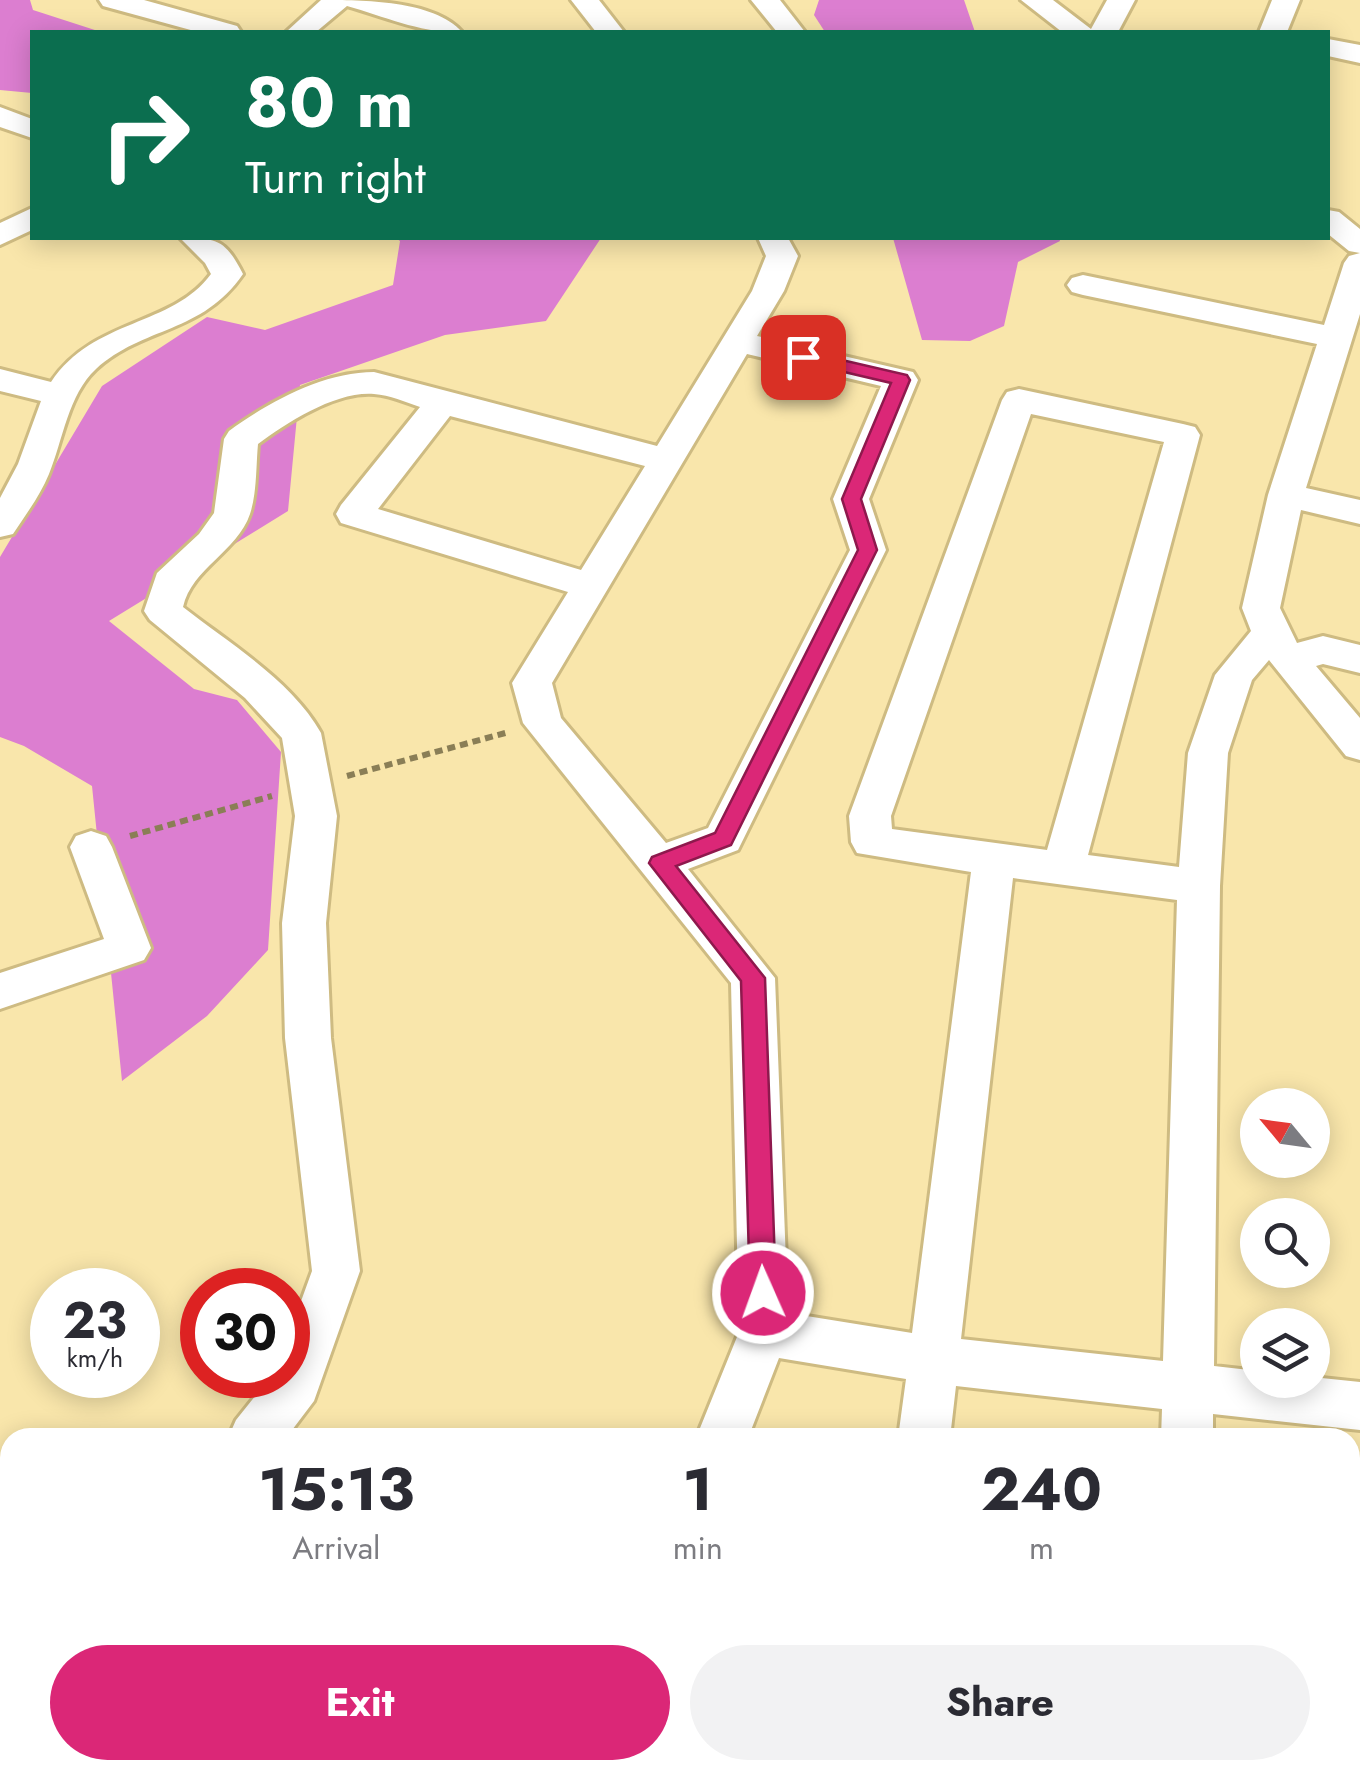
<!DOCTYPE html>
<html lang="en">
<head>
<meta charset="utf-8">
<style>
	:root { --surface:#fff; --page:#f2f2f3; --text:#2b2b33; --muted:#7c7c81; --accent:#db2777 }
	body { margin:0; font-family:Jost,sans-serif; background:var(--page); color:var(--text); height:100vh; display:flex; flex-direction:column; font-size:38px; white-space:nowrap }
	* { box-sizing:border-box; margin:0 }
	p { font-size:32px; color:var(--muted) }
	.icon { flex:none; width:55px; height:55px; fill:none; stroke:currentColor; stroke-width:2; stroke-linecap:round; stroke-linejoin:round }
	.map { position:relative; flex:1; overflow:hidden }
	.sheet { position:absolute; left:0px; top:1428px; width:1360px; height:352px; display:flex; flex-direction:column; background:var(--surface); border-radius:30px 30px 0 0; box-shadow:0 5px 25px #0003 }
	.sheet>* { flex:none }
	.hud { position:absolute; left:30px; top:30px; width:1300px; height:210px; border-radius:0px; box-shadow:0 5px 25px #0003; background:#0b6e4f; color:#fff; overflow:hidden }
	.needle { width:65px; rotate:299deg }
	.buttons { position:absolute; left:1240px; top:1088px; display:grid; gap:20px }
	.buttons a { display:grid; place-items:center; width:90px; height:90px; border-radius:50%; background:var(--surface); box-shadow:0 5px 25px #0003; font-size:50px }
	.speed { position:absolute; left:30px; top:1268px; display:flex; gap:20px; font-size:50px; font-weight:700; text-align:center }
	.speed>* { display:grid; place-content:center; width:130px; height:130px; border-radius:50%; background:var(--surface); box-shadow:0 5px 25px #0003; line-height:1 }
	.speed small { font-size:25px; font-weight:400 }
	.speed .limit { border:15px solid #d22; background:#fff; color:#111 }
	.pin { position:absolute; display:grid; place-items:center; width:85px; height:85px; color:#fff; margin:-42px; border-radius:20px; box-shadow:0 5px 15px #0006 }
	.me { position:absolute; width:110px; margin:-55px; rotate:358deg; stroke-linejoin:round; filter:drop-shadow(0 0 8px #0008) }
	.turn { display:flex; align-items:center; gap:35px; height:210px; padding:0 50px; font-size:45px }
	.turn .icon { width:130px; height:130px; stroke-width:2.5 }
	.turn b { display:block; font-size:70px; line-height:85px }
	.eta { display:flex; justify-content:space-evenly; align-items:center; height:170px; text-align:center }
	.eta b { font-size:60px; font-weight:700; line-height:70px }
	.primary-button { display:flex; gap:20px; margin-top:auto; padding:20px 50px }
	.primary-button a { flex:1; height:115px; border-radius:60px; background:var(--accent); color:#fff; font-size:40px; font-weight:700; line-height:115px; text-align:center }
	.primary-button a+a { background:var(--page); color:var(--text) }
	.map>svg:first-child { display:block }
</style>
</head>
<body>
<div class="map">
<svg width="1360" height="1778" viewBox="0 0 1360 1778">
	<rect width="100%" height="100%" fill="#f9e6ab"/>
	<g fill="#dc7ed0">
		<polygon points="0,0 30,0 33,10 101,32 32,32 32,93 0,90"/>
		<polygon points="819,0 964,0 975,32 825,32 814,15"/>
		<polygon points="396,238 601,238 546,321 445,335 300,385 288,511 109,621 194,689 237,700 281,752 268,950 207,1016 122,1081 92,786 24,746 0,737 0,557 102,386 207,317 265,330 393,285 400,241"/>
		<polygon points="893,238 1059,238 1060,241 1018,262 1004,326 970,341 922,340"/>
		<polygon points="12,1770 181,1770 187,1778 9,1778"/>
	</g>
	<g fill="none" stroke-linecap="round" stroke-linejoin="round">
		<g stroke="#cebb82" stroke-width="6">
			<g id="minor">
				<polygon points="99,0 144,0 237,26 241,32 198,32 103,6"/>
				<path d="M321,0C362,0 434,0 462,32C423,34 386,17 347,6L316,32H286Z"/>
				<polygon points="571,0 599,0 624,32 596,32"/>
				<polygon points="751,0 780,0 805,32 777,32"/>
				<polygon points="1021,0 1053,0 1091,29 1107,0 1135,0 1118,32 1062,32"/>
				<polygon points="1272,0 1300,0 1287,32 1259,32"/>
				<polygon points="1328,39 1360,45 1360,63 1328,56"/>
				<polygon points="0,107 32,119 32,138 0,127"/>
				<polygon points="32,208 32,230 0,245 0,223"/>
				<path d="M1328,210L1339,212L1360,229V314L1306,488L1360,500V524L1301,510L1280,608L1297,643L1323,636L1360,645V673L1323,664L1316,666L1360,718V760L1346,756L1269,660L1252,680L1228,753L1220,886L1214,1366L1258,1371V1380H1312V1377L1360,1382V1430L1213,1414V1438H1161L1162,1409L956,1386L950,1438H898L906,1379L779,1358L748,1438H696L739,1332L731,983L523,723L512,683L568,592L341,523L336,514L341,505L420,407C405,402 390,395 374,394C336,391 288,422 258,444C256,465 257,493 250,514C237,552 192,568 183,607C229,643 292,681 321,733L337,816L326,923L331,1038L360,1271L314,1401L286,1438H228L236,1420L272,1375H288V1337L312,1271L285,1038L282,923L295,816L282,738L245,698L150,620L144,611L157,573L199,534L214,513L224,439L229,431C269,402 323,372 374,372L657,446L752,291L766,256L758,238H788L798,256L784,291L757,336L913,372L918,380L869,499L886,550L738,850L688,869L775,978L788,1313L912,1333L971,872L857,853L851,842L849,816L1002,400L1007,392L1019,389L1183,424L1195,427L1200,435L1088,855L1179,867L1188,753L1215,675L1251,631L1242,608L1268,495L1317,344L1083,295L1072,292L1067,285L1072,278L1083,275L1324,325L1344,263L1349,256L1360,253L1349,251L1328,234ZM747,354L881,386L833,499L850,550L708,828L666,843L561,718L552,683ZM1031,414L1164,442L1047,850L892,829L891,816ZM450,416L645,466L581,570L378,509ZM1013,878L1177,900L1163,1361L961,1339Z"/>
				<path d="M180,238C217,238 225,239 243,274C202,334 143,326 96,369C68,395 63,440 49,474C40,496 26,514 13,534L0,537V498L18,464L41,401L0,391V369L51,382C94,318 172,327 211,274L205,263Z"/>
				<polygon points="91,831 106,836 112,847 151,948 144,960 0,1009 0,973 104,939 70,847 76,836"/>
				<polygon points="0,1577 10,1580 10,1634 0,1631"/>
				<polygon points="559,1770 617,1770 614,1778 556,1778"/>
				<polygon points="856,1770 914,1770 913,1778 855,1778"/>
				<rect x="1150" y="1770" width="58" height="8"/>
			</g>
		</g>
		<g stroke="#8a7e56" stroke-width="6" stroke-dasharray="8 5" stroke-linecap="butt">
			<polyline points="347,776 509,732"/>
			<polyline points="130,836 272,796"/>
		</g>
		<polyline stroke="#8a7e56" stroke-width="8" stroke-dasharray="9 6" stroke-linecap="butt" points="245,1770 251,1778"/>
		<use href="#minor" fill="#fff" fill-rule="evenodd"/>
	</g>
	<polygon fill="#db2777" stroke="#8e194d" stroke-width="2.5" points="803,351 907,375 910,380 861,499 877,550 731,845 676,866 765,978 776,1293 772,1302 763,1305 753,1302 750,1293 741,981 649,863 652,857 715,833 858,550 842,499 891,383 797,361 794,357"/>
</svg>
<div class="buttons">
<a><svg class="needle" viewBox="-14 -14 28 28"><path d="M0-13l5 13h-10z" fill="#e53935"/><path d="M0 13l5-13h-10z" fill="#7c7c81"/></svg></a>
<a><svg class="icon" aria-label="search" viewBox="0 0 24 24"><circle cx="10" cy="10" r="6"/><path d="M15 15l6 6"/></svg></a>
<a><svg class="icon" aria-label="layers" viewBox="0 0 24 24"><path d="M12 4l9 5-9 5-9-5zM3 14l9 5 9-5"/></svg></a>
</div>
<div class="speed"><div>23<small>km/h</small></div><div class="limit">30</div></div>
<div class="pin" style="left:803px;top:357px;background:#d93025"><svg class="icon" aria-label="arrive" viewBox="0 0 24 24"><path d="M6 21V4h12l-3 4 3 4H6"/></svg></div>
<svg class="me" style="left:763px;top:1293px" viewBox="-20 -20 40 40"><circle r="17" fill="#db2777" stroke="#fff" stroke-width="3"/><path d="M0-11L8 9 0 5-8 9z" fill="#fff"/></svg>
<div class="hud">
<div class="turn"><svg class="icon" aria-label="right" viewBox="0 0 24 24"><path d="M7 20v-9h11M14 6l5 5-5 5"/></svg><div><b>80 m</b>Turn right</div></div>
</div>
<section class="sheet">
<div class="eta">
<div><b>15:13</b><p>Arrival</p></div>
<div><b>1</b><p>min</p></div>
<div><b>240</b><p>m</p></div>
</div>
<div class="primary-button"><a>Exit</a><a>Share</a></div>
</section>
</div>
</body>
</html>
